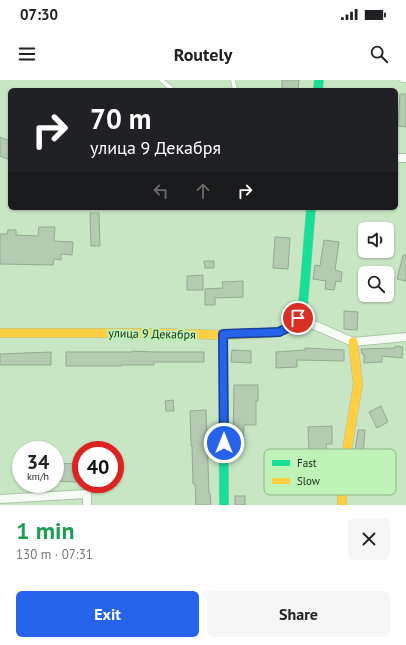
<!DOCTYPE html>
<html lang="en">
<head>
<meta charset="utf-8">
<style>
	:root { --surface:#fff; --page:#f6f6f6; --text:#202124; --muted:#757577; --accent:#2563eb }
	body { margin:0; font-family:"PT Sans",sans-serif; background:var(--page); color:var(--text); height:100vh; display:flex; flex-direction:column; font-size:15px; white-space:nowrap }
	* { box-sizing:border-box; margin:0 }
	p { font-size:13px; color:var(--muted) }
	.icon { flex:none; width:22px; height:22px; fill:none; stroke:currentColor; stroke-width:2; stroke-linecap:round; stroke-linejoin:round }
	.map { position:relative; height:425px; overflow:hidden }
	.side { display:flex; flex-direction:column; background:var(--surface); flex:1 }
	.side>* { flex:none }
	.top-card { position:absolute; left:8px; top:8px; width:390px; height:122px; border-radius:6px; box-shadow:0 1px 3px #0004; background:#202124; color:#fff; overflow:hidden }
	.controls { position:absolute; left:358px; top:142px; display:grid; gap:8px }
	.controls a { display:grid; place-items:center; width:36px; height:36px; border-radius:6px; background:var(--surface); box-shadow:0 1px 3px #0004; font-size:20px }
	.speed { position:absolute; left:12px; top:361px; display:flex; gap:8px; font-size:20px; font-weight:700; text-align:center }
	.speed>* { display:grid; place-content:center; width:52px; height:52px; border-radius:50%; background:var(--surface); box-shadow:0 1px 3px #0004; line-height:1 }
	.speed small { font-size:10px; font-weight:400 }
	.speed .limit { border:6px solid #d22; background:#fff; color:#111 }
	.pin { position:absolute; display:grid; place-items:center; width:34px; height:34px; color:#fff; margin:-17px; border:2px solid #fff; border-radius:50%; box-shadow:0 1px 4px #0007 }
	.me { position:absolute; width:44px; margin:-22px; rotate:0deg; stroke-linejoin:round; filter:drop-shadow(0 0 3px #0008) }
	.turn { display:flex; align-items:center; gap:14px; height:84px; padding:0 16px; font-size:18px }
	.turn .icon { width:52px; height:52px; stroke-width:2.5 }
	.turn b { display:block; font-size:28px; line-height:34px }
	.lanes { display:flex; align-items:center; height:38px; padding:0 16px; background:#0003; justify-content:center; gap:20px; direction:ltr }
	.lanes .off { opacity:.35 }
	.round { display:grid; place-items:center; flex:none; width:42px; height:42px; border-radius:6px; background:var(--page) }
	.head { display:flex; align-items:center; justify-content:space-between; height:68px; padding:0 16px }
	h1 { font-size:24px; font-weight:700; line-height:30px; color:#1e9e55 }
	.action { display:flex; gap:8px; margin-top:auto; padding:8px 16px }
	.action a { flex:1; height:46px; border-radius:6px; background:var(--accent); color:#fff; font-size:16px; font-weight:700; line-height:46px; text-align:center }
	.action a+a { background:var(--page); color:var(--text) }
	.status { display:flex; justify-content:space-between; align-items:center; height:28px; padding:0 20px; background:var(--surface); direction:ltr }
	.status svg { height:11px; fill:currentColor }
	header { display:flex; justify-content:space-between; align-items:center; height:52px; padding:0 16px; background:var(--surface); font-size:18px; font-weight:700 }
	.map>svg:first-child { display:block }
</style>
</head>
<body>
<div class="status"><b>07:30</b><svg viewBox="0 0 49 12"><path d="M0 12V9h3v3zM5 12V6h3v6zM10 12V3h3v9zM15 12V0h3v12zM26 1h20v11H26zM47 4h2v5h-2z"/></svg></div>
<header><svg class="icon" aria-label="menu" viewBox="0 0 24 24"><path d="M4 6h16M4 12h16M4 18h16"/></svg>Routely<svg class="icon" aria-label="search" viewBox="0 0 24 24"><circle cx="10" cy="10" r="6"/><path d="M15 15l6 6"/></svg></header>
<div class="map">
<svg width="406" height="425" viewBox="0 0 406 425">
	<rect width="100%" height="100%" fill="#c8e5c4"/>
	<g fill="#b4cbb1" stroke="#93a990">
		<polygon points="282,0 299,0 298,10 282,10"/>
		<polygon points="400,14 406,14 406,47 398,46"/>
		<polygon points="0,57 10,61 10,80 0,76"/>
		<polygon points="90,133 99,133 100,166 91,166"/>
		<polygon points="39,147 55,147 54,161 73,162 72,175 61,174 61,180 54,179 53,185 0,184 0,154 7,154 8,150 16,150 16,155 38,156"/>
		<polygon points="275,157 290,158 288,189 273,188"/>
		<polygon points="324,160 339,162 335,190 342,192 341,202 336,201 334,210 325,209 326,201 313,199 315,185 320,186"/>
		<polygon points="403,175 406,175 406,201 397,199"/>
		<polygon points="204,181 214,181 214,188 205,188"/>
		<polygon points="203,195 203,210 187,210 187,196"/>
		<polygon points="243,201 243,217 215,218 215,225 205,225 205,209 223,208 222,202"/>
		<polygon points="344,231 358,232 357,250 344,249"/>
		<polygon points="395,266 403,267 402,278 382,276 382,282 364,283 364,274 362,274 361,269 395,268"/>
		<polygon points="305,268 344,270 344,281 297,280 297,287 276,288 276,272 305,270"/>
		<polygon points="232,270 251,271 251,283 231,282"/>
		<polygon points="132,271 154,272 204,272 204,282 154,282 154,285 121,285 121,286 66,286 66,272 132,272"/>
		<polygon points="51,272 51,285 0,285 0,274"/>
		<polygon points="234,305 258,305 258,321 256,321 256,345 244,345 243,363 233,362"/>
		<polygon points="173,320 174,331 166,331 165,321"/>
		<polygon points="381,326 388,342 377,348 369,332"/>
		<polygon points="206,330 209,413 210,413 211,425 196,425 195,404 193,404 192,366 191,366 190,331"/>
		<polygon points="332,346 332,364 326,364 327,371 309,372 308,347"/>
		<polygon points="358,350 365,350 363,376 365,376 364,386 360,386 359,398 351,398"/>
		<polygon points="55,383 78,384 77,402 55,401"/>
		<rect x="235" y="416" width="10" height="9"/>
	</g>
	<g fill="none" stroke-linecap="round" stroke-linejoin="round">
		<g stroke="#abc1a8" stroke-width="5.5">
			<g id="lane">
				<polyline points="161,0 173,10"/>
				<polyline points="233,0 235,10"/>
				<polyline points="402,0 406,0"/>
			</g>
		</g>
		<g stroke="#abc1a8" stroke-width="10">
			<g id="street">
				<polyline points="396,78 406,78"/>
				<polyline points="298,238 353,262 406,257"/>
				<polyline points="0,419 87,414 87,425"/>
			</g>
		</g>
		<g stroke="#abc1a8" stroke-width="10">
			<g id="fast">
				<polyline points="318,10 319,0"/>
				<path d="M268,253C290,251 295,246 303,226L311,128"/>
				<polyline points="223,255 224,425"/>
			</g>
		</g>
		<g stroke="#abc1a8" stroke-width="10">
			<g id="slow">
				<polyline points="0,253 159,253 223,255 268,253"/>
				<polyline points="342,425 342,400 358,304 353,262"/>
			</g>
		</g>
		<use href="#lane" stroke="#f7fbf6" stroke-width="4"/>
		<use href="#street" stroke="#f7fbf6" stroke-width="8"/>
		<use href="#fast" stroke="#16e098" stroke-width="9"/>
		<use href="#slow" stroke="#ffcf43" stroke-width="9"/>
	</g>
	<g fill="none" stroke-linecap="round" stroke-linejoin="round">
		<g stroke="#184099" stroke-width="10">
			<polyline id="route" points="224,363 223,254 279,252 291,246 298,238"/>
		</g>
		<use href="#route" stroke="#2563eb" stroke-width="7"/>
	</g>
	<g text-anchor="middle" stroke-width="4" stroke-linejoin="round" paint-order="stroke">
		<g font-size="12" fill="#172b15" stroke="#bef2b7">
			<text transform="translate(152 254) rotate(1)" y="4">улица 9 Декабря</text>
		</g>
	</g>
	<rect x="264" y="369" width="132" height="46" rx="6" fill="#bef2b7" stroke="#8cb686" stroke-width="1"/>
	<rect x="272" y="380" width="18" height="6" fill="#16e098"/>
	<rect x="272" y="398" width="18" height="6" fill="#ffcf43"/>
	<g font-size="11" fill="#172b15">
		<text x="297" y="387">Fast</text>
		<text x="297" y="405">Slow</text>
	</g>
</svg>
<div class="controls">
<a><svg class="icon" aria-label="sound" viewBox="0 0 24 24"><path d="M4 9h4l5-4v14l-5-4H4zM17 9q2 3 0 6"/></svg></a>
<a><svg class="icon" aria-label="search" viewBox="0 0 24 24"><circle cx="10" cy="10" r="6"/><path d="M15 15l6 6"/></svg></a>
</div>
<div class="speed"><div>34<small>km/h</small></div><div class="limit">40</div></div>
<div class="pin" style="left:298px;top:238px;background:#d93025"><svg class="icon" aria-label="arrive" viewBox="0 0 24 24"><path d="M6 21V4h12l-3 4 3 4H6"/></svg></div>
<svg class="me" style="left:224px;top:363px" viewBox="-20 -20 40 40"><circle r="17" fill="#2563eb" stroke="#fff" stroke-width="3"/><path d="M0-11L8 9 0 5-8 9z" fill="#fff"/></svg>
<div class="top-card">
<div class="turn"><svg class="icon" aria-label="right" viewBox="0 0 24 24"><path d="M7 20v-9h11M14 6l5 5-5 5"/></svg><div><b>70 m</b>улица 9 Декабря</div></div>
<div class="lanes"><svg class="icon off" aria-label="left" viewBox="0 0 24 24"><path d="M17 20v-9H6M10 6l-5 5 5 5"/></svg><svg class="icon off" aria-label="ahead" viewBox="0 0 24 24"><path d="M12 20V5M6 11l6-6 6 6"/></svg><svg class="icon" aria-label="right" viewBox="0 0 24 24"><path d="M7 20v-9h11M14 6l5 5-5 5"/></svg></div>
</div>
</div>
<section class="side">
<div class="head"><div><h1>1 min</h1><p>130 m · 07:31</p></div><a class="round"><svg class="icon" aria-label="close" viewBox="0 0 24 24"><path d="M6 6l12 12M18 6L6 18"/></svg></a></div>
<div class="action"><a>Exit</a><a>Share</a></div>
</section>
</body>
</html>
